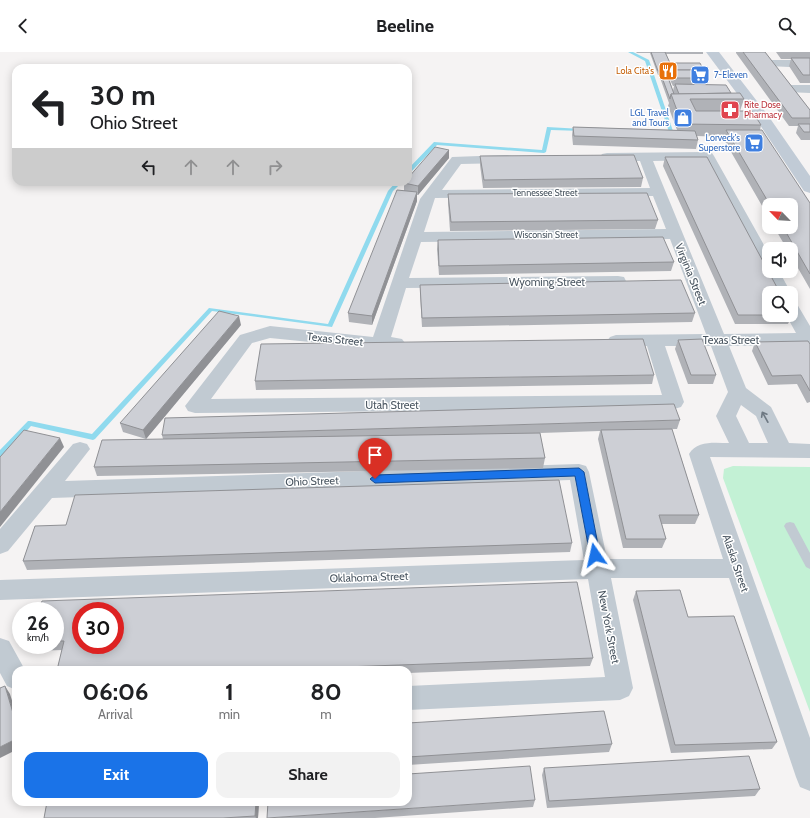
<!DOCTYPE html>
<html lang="en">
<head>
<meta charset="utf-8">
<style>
	:root { --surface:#fff; --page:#f2f2f2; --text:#202124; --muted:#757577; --accent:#1a73e8 }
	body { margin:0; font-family:Cabin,sans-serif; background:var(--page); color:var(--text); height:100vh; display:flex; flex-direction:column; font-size:15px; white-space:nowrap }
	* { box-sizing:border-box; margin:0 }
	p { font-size:13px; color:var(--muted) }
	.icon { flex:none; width:22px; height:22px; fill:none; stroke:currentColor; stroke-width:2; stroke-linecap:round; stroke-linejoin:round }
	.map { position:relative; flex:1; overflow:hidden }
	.drawer { position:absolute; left:12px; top:614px; width:400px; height:140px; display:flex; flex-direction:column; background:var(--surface); border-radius:12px; box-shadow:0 2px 10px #0003 }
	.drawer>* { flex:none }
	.guide { position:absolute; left:12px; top:12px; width:400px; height:122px; border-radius:12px; box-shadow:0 2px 10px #0003; background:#fff; color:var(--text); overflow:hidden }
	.needle { width:26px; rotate:295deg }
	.buttons { position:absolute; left:762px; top:146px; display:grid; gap:8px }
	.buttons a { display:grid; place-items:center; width:36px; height:36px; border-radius:8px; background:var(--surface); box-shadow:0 2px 10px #0003; font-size:20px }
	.speed { position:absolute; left:12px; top:550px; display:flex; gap:8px; font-size:20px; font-weight:700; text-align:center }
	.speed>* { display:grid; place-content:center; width:52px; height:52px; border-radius:50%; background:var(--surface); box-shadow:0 2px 10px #0003; line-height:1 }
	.speed small { font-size:10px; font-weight:400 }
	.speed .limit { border:6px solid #d22; background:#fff; color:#111 }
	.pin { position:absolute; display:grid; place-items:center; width:34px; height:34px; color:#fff; margin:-41px -17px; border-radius:50% 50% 50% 0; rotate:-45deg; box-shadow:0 0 4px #0007 }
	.pin .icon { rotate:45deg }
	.me { position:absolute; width:44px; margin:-22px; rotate:349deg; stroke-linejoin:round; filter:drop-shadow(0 0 3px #0008) }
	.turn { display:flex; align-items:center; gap:14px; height:84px; padding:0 12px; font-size:18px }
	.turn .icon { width:52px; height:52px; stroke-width:2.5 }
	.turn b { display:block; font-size:28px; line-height:34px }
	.lanes { display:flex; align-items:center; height:38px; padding:0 12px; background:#0003; justify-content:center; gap:20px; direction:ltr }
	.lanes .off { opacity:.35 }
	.eta { display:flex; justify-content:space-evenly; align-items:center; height:68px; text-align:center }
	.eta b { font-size:24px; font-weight:800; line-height:28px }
	.action { display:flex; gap:8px; margin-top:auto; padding:8px 12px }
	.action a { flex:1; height:46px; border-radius:12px; background:var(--accent); color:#fff; font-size:16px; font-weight:800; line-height:46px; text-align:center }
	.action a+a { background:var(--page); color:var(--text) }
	header { display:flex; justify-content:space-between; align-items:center; height:52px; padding:0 12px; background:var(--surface); font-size:18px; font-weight:800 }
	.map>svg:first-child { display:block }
</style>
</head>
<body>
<header><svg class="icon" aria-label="back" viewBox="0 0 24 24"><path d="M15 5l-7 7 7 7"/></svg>Beeline<svg class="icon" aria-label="search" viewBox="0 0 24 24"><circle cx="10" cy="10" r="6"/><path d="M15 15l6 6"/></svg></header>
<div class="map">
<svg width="810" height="766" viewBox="0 0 810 766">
	<rect width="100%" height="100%" fill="#f5f3f3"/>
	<polygon fill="#c3f1d5" points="733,414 810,415 810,660 723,426 724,417"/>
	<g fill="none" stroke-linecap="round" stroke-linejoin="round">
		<g fill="#90daee" fill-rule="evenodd">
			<polygon points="628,0 633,0 649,8 674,82 674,83 666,82 664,81 666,80 669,80 645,9"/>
			<polygon points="547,75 582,77 584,78 582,79 551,78 546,100 544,101 437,93 410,121 408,121 408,117 434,90 542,98"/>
			<polygon points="396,130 402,130 393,139 332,275 212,259 95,387 93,388 31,374 3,405 0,406 0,398 28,369 30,369 92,382 209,256 328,272 388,139"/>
		</g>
		<polygon fill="#c1cad2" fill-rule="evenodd" points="790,470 794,471 810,501 810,517 806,515 784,474 786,471"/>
		<g fill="#c1cad2" fill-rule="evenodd">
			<polygon points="772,8 810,8 810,16 768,14 766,12 768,10"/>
			<polygon points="791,33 810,33 810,41 787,40 785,37 787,34"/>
			<path d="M707,100L712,101L714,104L769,202V219H779L791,241H775L702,108L653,109L724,282L796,281L786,263H791V251L797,252L810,274V296L803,293L729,294L746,336L771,355L789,391L810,392V406L710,405L810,686V739L800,735L796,725L729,526H611L633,636L629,644L620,648L408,658V634L605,625L588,527L0,548V528L584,508L570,428L52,446L8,499L0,502V477L73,392L80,390L87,392L90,397L65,429L579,412L586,414L589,420L607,507H723L689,402C697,388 715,391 729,391L716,364L728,340L711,294H665L684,350L681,355L674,357L195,361L188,359L185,354L240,283L270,274L373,285L420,147L452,105L507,103L512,104L514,107L512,110L507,111L461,112L442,138L650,136L640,109H607L602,108L600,105L602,102L607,101ZM653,144L666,177L424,180L435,146ZM670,187L706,282L616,283L610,285L607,289L610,293L616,295L647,294L662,343L211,347L252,291L270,286L380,297H396L402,295L405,291L402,287L391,285L406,236L618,234L624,233L626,229L624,225L618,224L409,226L421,190ZM741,353L756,364L768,391H749L736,364Z"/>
			<polygon points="0,586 9,589 25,618 16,618 16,638 7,634 0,621"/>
		</g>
		<polygon fill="#c1cbd6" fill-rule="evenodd" points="706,0 719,0 767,62 810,124 810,141 804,139 756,67"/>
	</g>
	<g fill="#b0b2b7" fill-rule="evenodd">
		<path d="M636,0H703V2H666L670,11L704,19L703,23H702L703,26L701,33L731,41L744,47L740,59H696L761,73L760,78L810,151V237L791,204V197H787L774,175H791V153H769V166L723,86L724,85L697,84L698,88L696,97L573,93L572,83L573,75L677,78L668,54L669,51L659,23H658L650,1H637ZM668,23H670L669,26L673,34H674L673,39Z"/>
		<polygon points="736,0 765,0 810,58 810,88 801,88 796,81 798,74 789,74 736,1"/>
		<polygon points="776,0 810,0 810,31 800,31 789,14 791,7 781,7"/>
		<polygon points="449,98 449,106 418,143 417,143 417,149 372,273 349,270 348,261 404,139 404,131"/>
		<polygon points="480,104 643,126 641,135 483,136 480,113"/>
		<polygon points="665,105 769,263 791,263 791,261 792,263 788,272 735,272 663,114"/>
		<polygon points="448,142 658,168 655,177 450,179 448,151"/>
		<polygon points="438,188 674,210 671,219 439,223 437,197"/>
		<polygon points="420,233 695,261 692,270 422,275 420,242"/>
		<polygon points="241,273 146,387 123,380 120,371"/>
		<polygon points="678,288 716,323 713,332 688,332 675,297"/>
		<polygon points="755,290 810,292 810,350 807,351 797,332 768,333 752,299"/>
		<polygon points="654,323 652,332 256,338 255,329"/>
		<polygon points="680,368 677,377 672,377 699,463 695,472 662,472 666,487 662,496 623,496 598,387 600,379 540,381 545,406 543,416 97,424 94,415 163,387 162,383"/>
		<polygon points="35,474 572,491 570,500 27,518 23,509"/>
		<polygon points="636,539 777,690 772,697 671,701 633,548"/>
		<polygon points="55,559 593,606 590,614 408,621 408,618 57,618 62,598 34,599 31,593 55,593"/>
		<polygon points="408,671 612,692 609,700 408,713"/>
		<polygon points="544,716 760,737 755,744 547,756 542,723"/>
		<polygon points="535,748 533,755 375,766 267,766"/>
		<polygon points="47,750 259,750 258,766 44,766"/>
	</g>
	<g fill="#909195">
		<polygon points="449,98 449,106 418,143 418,134"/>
		<polygon points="417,140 417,149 372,273 372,264"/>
		<polygon points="239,264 241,273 146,387 143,378"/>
		<polygon points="60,386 64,395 0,475 0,460"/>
		<polygon points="5,634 10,642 16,661 16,671"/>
		<polygon points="16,687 16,698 0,706 0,695"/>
		<polygon points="256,750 259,750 258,766 256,766 255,764"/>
	</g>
	<g fill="#cdcfd5" stroke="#909195" fill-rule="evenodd">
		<polygon points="651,0 665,0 670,11 700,11 704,19 700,19 699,18 671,18 670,19 658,19"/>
		<polygon points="743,0 765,0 810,58 810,66 792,66"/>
		<polygon points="791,6 810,6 810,23 803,23"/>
		<polygon points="671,18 699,18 703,26 675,26"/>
		<polygon points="660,20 666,20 674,42 671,42 670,47"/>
		<polygon points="675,32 726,33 731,41 679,42"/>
		<polygon points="740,41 744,47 690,47 696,59 752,59 761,73 682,72 671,42"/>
		<polygon points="798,72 810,72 810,80 804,80"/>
		<polygon points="573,75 695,79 698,88 574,84"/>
		<polygon points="726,78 762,78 810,151 810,222 783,175 791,175 791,153 770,153"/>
		<polygon points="435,95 449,98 418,134 404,131 404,130 408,130 408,126"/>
		<polygon points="634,103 643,126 484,128 480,104"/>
		<polygon points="665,105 707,105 780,241 769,241 769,263 738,263"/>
		<polygon points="397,138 417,140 372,264 348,261"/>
		<polygon points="647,141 658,168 451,170 448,142"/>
		<polygon points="663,185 674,210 439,214 438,188"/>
		<polygon points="681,228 695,261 422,266 420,233"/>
		<polygon points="219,259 239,264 143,378 120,371"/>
		<polygon points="643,287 654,323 255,329 261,292"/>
		<polygon points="702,287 716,323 691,323 678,288"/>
		<polygon points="808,289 810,292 810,339 801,323 772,324 755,290"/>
		<polygon points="674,352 680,368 162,383 165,366"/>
		<polygon points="672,377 699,463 659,463 666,487 626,487 601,378"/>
		<polygon points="24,378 60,386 0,460 0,405"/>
		<polygon points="540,381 545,406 94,415 102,388"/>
		<polygon points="559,428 572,491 23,509 35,474 66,473 75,443"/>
		<path d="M577,530L593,606L261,618H57L64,589H55V559H38L42,549ZM81,559H115V593H81Z"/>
		<polygon points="680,538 688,565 734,564 777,690 675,693 636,539"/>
		<polygon points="5,634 16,671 16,687 0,695 0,636"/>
		<polygon points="604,659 612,692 408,705 408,671"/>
		<polygon points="749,704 760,737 549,749 544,716"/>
		<polygon points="530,714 535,748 267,766 268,750 408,750 408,722"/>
		<polygon points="47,750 256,750 255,764 223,766 44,766"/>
	</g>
	<defs><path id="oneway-shaft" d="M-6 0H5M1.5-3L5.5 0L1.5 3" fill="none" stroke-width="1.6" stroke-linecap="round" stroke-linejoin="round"/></defs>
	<use stroke="#6e7983" href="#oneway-shaft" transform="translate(765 365) rotate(-119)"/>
	<polygon fill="#1a73e8" stroke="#114b97" points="579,416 584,420 600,503 599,506 595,508 591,506 590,503 575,424 375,431 370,427 375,423"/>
	<defs>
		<g id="restaurant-square" transform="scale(1)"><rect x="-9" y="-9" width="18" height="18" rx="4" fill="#e8710a" stroke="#fff"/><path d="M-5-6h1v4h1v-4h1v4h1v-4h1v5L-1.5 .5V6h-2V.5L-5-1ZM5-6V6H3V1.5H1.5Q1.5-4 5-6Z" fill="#fff"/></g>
		<g id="supermarket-square" transform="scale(1)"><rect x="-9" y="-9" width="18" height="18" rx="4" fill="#3f7fe0" stroke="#fff"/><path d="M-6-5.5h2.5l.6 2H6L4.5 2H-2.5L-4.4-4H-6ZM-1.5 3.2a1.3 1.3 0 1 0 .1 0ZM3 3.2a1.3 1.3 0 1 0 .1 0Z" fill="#fff"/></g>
		<g id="pharmacy-square" transform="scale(1)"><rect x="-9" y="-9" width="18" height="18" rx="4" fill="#e0444e" stroke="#fff"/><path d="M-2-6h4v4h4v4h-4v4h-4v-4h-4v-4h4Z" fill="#fff"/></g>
		<g id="shop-square" transform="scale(1)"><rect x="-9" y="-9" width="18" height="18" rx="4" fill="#3f7fe0" stroke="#fff"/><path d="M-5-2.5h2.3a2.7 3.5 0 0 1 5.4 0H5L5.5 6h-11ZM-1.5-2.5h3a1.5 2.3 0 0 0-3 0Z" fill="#fff"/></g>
	</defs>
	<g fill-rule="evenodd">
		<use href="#restaurant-square" x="668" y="19"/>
		<use href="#supermarket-square" x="700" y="23"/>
		<use href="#pharmacy-square" x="730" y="58"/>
		<use href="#shop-square" x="683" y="66"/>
		<use href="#supermarket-square" x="754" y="91"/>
	</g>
	<g text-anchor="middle" stroke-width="3" stroke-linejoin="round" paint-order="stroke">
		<g font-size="9" fill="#c56008" stroke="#fff" text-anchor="end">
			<text x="654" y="22">Lola Cita's</text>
		</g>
		<g font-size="9" fill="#366cbe" stroke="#fff" text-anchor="end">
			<text x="714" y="26" text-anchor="start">7-Eleven</text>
			<text x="669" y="64">LGL Travel<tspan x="669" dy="10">and Tours</tspan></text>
			<text x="740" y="89">Lorveck's<tspan x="740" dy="10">Superstore</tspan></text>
		</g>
		<g font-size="9" fill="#be3a42" stroke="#fff" text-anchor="start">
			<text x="744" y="56">Rite Dose<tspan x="744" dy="10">Pharmacy</tspan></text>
		</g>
		<g font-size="9" fill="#4a5661" stroke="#fff">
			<text x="545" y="144">Tennessee Street</text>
			<text x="546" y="186">Wisconsin Street</text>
		</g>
		<g font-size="11" fill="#4a5661" stroke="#fff">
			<text transform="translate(691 222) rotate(68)" y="4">Virginia Street</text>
			<text x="547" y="234">Wyoming Street</text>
			<text transform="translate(335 287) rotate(6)" y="4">Texas Street</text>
			<text x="731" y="292">Texas Street</text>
			<text x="392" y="357">Utah Street</text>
			<text transform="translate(312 429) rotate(-2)" y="4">Ohio Street</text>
			<text transform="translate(736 511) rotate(71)" y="4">Alaska Street</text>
			<text transform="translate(369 525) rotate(-2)" y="4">Oklahoma Street</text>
			<text transform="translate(609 575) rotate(79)" y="4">New York Street</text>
		</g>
	</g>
</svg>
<div class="buttons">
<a><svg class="needle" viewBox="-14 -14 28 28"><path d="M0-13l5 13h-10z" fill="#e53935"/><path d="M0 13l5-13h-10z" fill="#757577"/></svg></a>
<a><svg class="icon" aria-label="sound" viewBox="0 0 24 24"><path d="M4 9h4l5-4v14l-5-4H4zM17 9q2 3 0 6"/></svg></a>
<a><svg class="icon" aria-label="search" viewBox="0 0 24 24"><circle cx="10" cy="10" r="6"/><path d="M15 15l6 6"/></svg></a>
</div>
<div class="speed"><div>26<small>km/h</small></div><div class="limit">30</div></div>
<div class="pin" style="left:375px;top:427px;background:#d93025"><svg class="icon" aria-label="arrive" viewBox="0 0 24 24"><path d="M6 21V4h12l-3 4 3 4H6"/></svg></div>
<svg class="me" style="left:595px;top:503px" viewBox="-20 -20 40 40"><path d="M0-17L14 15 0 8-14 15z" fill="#1a73e8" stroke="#fff" stroke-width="4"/></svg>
<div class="guide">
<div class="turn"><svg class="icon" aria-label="left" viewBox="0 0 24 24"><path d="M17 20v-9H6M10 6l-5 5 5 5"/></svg><div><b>30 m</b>Ohio Street</div></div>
<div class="lanes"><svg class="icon" aria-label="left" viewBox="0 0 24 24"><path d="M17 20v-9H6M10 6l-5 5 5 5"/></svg><svg class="icon off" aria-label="ahead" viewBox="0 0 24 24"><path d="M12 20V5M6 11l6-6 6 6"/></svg><svg class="icon off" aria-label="ahead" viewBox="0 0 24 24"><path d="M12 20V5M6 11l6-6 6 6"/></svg><svg class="icon off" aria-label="right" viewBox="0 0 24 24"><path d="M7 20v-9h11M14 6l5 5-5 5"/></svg></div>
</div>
<section class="drawer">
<div class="eta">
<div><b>06:06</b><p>Arrival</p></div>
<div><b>1</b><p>min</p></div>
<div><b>80</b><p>m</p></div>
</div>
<div class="action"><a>Exit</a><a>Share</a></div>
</section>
</div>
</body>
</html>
